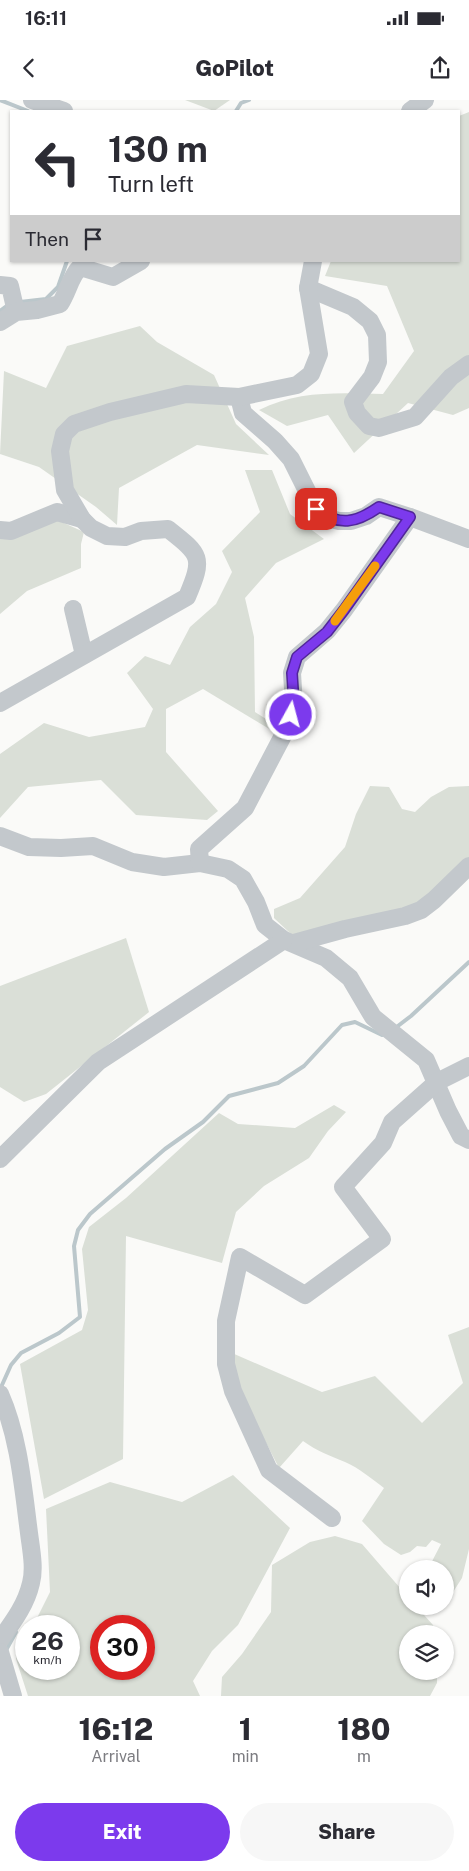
<!DOCTYPE html>
<html lang="en">
<head>
<meta charset="utf-8">
<style>
	:root { --surface:#fff; --page:#f7f7f7; --text:#2b2b33; --muted:#7c7c81; --accent:#7c3aed }
	body { margin:0; font-family:"Public Sans",sans-serif; background:var(--page); color:var(--text); height:100vh; display:flex; flex-direction:column; font-size:19px; white-space:nowrap }
	* { box-sizing:border-box; margin:0 }
	p { font-size:16px; color:var(--muted) }
	.icon { flex:none; width:28px; height:28px; fill:none; stroke:currentColor; stroke-width:2; stroke-linecap:round; stroke-linejoin:round }
	.map { position:relative; height:1596px; overflow:hidden }
	.sheet { display:flex; flex-direction:column; background:var(--surface); flex:1 }
	.sheet>* { flex:none }
	.hud { position:absolute; left:10px; top:10px; width:450px; height:152px; border-radius:0px; box-shadow:0 1px 4px #0004; background:#fff; color:var(--text); overflow:hidden }
	.buttons { position:absolute; left:399px; top:1460px; display:grid; gap:10px }
	.buttons a { display:grid; place-items:center; width:55px; height:55px; border-radius:50%; background:var(--surface); box-shadow:0 1px 4px #0004; font-size:25px }
	.speed { position:absolute; left:15px; top:1515px; display:flex; gap:10px; font-size:25px; font-weight:700; text-align:center }
	.speed>* { display:grid; place-content:center; width:65px; height:65px; border-radius:50%; background:var(--surface); box-shadow:0 1px 4px #0004; line-height:1 }
	.speed small { font-size:12px; font-weight:400 }
	.speed .limit { border:8px solid #d22; background:#fff; color:#111 }
	.pin { position:absolute; display:grid; place-items:center; width:42px; height:42px; color:#fff; margin:-21px; border-radius:10px; box-shadow:0 2px 8px #0006 }
	.me { position:absolute; width:55px; margin:-28px; rotate:7deg; stroke-linejoin:round; filter:drop-shadow(0 0 4px #0008) }
	.turn { display:flex; align-items:center; gap:18px; height:105px; padding:0 15px; font-size:22px }
	.turn .icon { width:65px; height:65px; stroke-width:2.5 }
	.turn b { display:block; font-size:35px; line-height:42px }
	.then { display:flex; align-items:center; height:48px; padding:0 15px; background:#0003; gap:10px; font-size:19px }
	.eta { display:flex; justify-content:space-evenly; align-items:center; height:85px; text-align:center }
	.eta b { font-size:30px; font-weight:800; line-height:35px }
	.button { display:flex; gap:10px; margin-top:auto; padding:10px 15px }
	.button a { flex:1; height:58px; border-radius:30px; background:var(--accent); color:#fff; font-size:20px; font-weight:800; line-height:58px; text-align:center }
	.button a+a { background:var(--page); color:var(--text) }
	.status { display:flex; justify-content:space-between; align-items:center; height:35px; padding:0 25px; background:var(--surface); direction:ltr }
	.status svg { height:14px; fill:currentColor }
	header { display:flex; justify-content:space-between; align-items:center; height:65px; padding:0 15px; background:var(--surface); font-size:22px; font-weight:800 }
	.map>svg:first-child { display:block }
</style>
</head>
<body>
<div class="status"><b>16:11</b><svg viewBox="0 0 49 12"><path d="M0 12V9h3v3zM5 12V6h3v6zM10 12V3h3v9zM15 12V0h3v12zM26 1h20v11H26zM47 4h2v5h-2z"/></svg></div>
<header><svg class="icon" aria-label="back" viewBox="0 0 24 24"><path d="M15 5l-7 7 7 7"/></svg>GoPilot<svg class="icon" aria-label="share" viewBox="0 0 24 24"><path d="M12 15V3M7 8l5-5 5 5M5 13v7h14v-7"/></svg></header>
<div class="map">
<svg width="469" height="1596" viewBox="0 0 469 1596">
	<rect width="100%" height="100%" fill="#fafaf8"/>
	<g fill="#dadfd7" fill-rule="evenodd">
		<polygon points="185,0 230,0 214,11"/>
		<path d="M469,12V308L453,315L408,303L354,353L328,315L287,326L259,310C299,290 339,293 383,294L414,251L387,186L325,176L331,161H459V16Z"/>
		<polygon points="140,226 157,242 214,275 236,324 269,355 197,345 119,388 117,425 96,407 39,367 0,354 4,271 46,288 67,246"/>
		<polygon points="245,370 272,370 290,414 324,439 276,463 245,498 254,537 255,612 266,619 275,620 271,630 203,589 166,609 166,652 218,711 207,720 136,715 101,680 28,687 0,718 0,654 44,623 89,637 145,627 153,609 127,573 145,556 170,565 190,527 216,504 232,472 222,451 260,412"/>
		<polygon points="55,419 84,432 81,444 81,468 27,491 0,514 0,435"/>
		<polygon points="370,686 389,687 402,709 415,712 431,697 449,687 469,686 469,758 424,801 411,807 301,836 291,834 274,818 274,809 300,798 345,747 356,714"/>
		<polygon points="126,838 149,912 46,994 24,1002 0,987 0,886"/>
		<polygon points="334,1005 346,1012 328,1031 309,1058 264,1086 236,1112 222,1163 126,1136 123,1359 44,1399 20,1264 82,1230 88,1210 82,1149 89,1127 126,1098 219,1013 238,1024 295,1028"/>
		<path d="M469,1227V1449L462,1478L446,1503L445,1469H428L441,1444L432,1440L426,1447L417,1446L410,1452L401,1455L384,1444L362,1421L384,1388C372,1379 359,1368 345,1362C330,1356 317,1351 303,1341L279,1368L240,1292L232,1253L322,1292L375,1276L422,1323L463,1283L448,1235Z"/>
		<path d="M233,1375L290,1428L238,1525L212,1551L193,1581L200,1596H28L16,1559L26,1539V1569H69V1526H33L50,1492L46,1409L110,1382L182,1402ZM144,1526V1569H101V1526Z"/>
		<polygon points="335,1436 362,1444 407,1496 408,1506 416,1506 433,1525 434,1534 408,1534 408,1571 437,1571 437,1583 430,1596 221,1596 222,1577 242,1554 271,1512 272,1465 310,1442"/>
	</g>
	<g fill="none" stroke-linecap="round" stroke-linejoin="round">
		<g stroke="#bbc7cb" stroke-width="4">
			<polyline points="0,0 28,11"/>
			<polyline points="236,11 241,3 249,0"/>
			<polyline points="20,202 46,199 58,187 67,161"/>
			<polyline points="0,211 8,205"/>
			<polyline points="394,929 411,916 469,862"/>
			<polyline points="2,1285 11,1265 21,1253 59,1233 80,1217 74,1146 78,1130 90,1114 165,1049 203,1022 229,996 278,983 304,966 342,925 355,922 382,935"/>
			<polyline points="5,1552 16,1532"/>
		</g>
		<g stroke="#c3c8cc" stroke-width="18">
			<polyline points="32,0 64,11"/>
			<polyline points="410,11 425,0"/>
			<polyline points="0,185 10,186 16,212"/>
			<polyline points="308,188 353,207 370,221 377,235 378,262 372,277 353,302 357,313 369,326 379,328 415,317 451,277 469,264"/>
			<path d="M0,222L16,212L37,210L60,204C68,192 70,177 80,167L113,177L141,161"/>
			<polyline points="239,297 243,313 275,341 291,359 316,409 327,418 339,421 351,421 366,416 379,407 410,417 469,439"/>
			<polyline points="0,430 11,431 57,412 82,419"/>
			<polyline points="73,509 84,555"/>
			<path d="M0,603L187,497C204,457 201,455 168,429L141,431L125,437L107,436L91,428L82,419L65,390L60,351L64,334L74,324L110,312L186,294L239,297L297,285L311,274L319,254L308,188L313,161"/>
			<polyline points="0,736 29,747 61,748 93,746 132,762 164,767 200,763 228,769 243,779 256,802 265,825 284,840 326,858 350,878 373,917 426,960 448,1011 461,1036 469,1040"/>
			<polyline points="200,763 199,749 245,708 288,626 294,605 292,573 297,557 327,531 344,510 410,417"/>
			<polyline points="294,843 345,829 405,816 421,810 434,800 469,766"/>
			<polyline points="0,1059 98,962 284,840"/>
			<path d="M0,1294C19,1337 23,1387 29,1433C31,1449 35,1468 31,1483C26,1505 13,1522 0,1540"/>
			<polyline points="332,1418 269,1370 233,1291 226,1264 226,1221 240,1157 305,1195 382,1139 343,1087 383,1043 392,1022 437,982 469,966"/>
			<polyline points="0,1552 13,1596"/>
		</g>
	</g>
	<g fill="none" stroke-linecap="round" stroke-linejoin="round">
		<g stroke="#51269a" stroke-width="12">
			<path id="route" d="M291,615L294,605L292,573L297,557L327,532L344,510L410,417L379,407C356,423 339,427 316,409"/>
		</g>
		<use href="#route" stroke="#7c3aed" stroke-width="9"/>
		<polyline stroke="#f59e0b" stroke-width="9" points="335,521 375,466"/>
	</g>
</svg>
<div class="buttons">
<a><svg class="icon" aria-label="sound" viewBox="0 0 24 24"><path d="M4 9h4l5-4v14l-5-4H4zM17 9q2 3 0 6"/></svg></a>
<a><svg class="icon" aria-label="layers" viewBox="0 0 24 24"><path d="M12 4l9 5-9 5-9-5zM3 14l9 5 9-5"/></svg></a>
</div>
<div class="speed"><div>26<small>km/h</small></div><div class="limit">30</div></div>
<div class="pin" style="left:316px;top:409px;background:#d93025"><svg class="icon" aria-label="arrive" viewBox="0 0 24 24"><path d="M6 21V4h12l-3 4 3 4H6"/></svg></div>
<svg class="me" style="left:291px;top:615px" viewBox="-20 -20 40 40"><circle r="17" fill="#7c3aed" stroke="#fff" stroke-width="3"/><path d="M0-11L8 9 0 5-8 9z" fill="#fff"/></svg>
<div class="hud">
<div class="turn"><svg class="icon" aria-label="left" viewBox="0 0 24 24"><path d="M17 20v-9H6M10 6l-5 5 5 5"/></svg><div><b>130 m</b>Turn left</div></div>
<div class="then">Then<svg class="icon" aria-label="arrive" viewBox="0 0 24 24"><path d="M6 21V4h12l-3 4 3 4H6"/></svg></div>
</div>
</div>
<section class="sheet">
<div class="eta">
<div><b>16:12</b><p>Arrival</p></div>
<div><b>1</b><p>min</p></div>
<div><b>180</b><p>m</p></div>
</div>
<div class="button"><a>Exit</a><a>Share</a></div>
</section>
</body>
</html>
